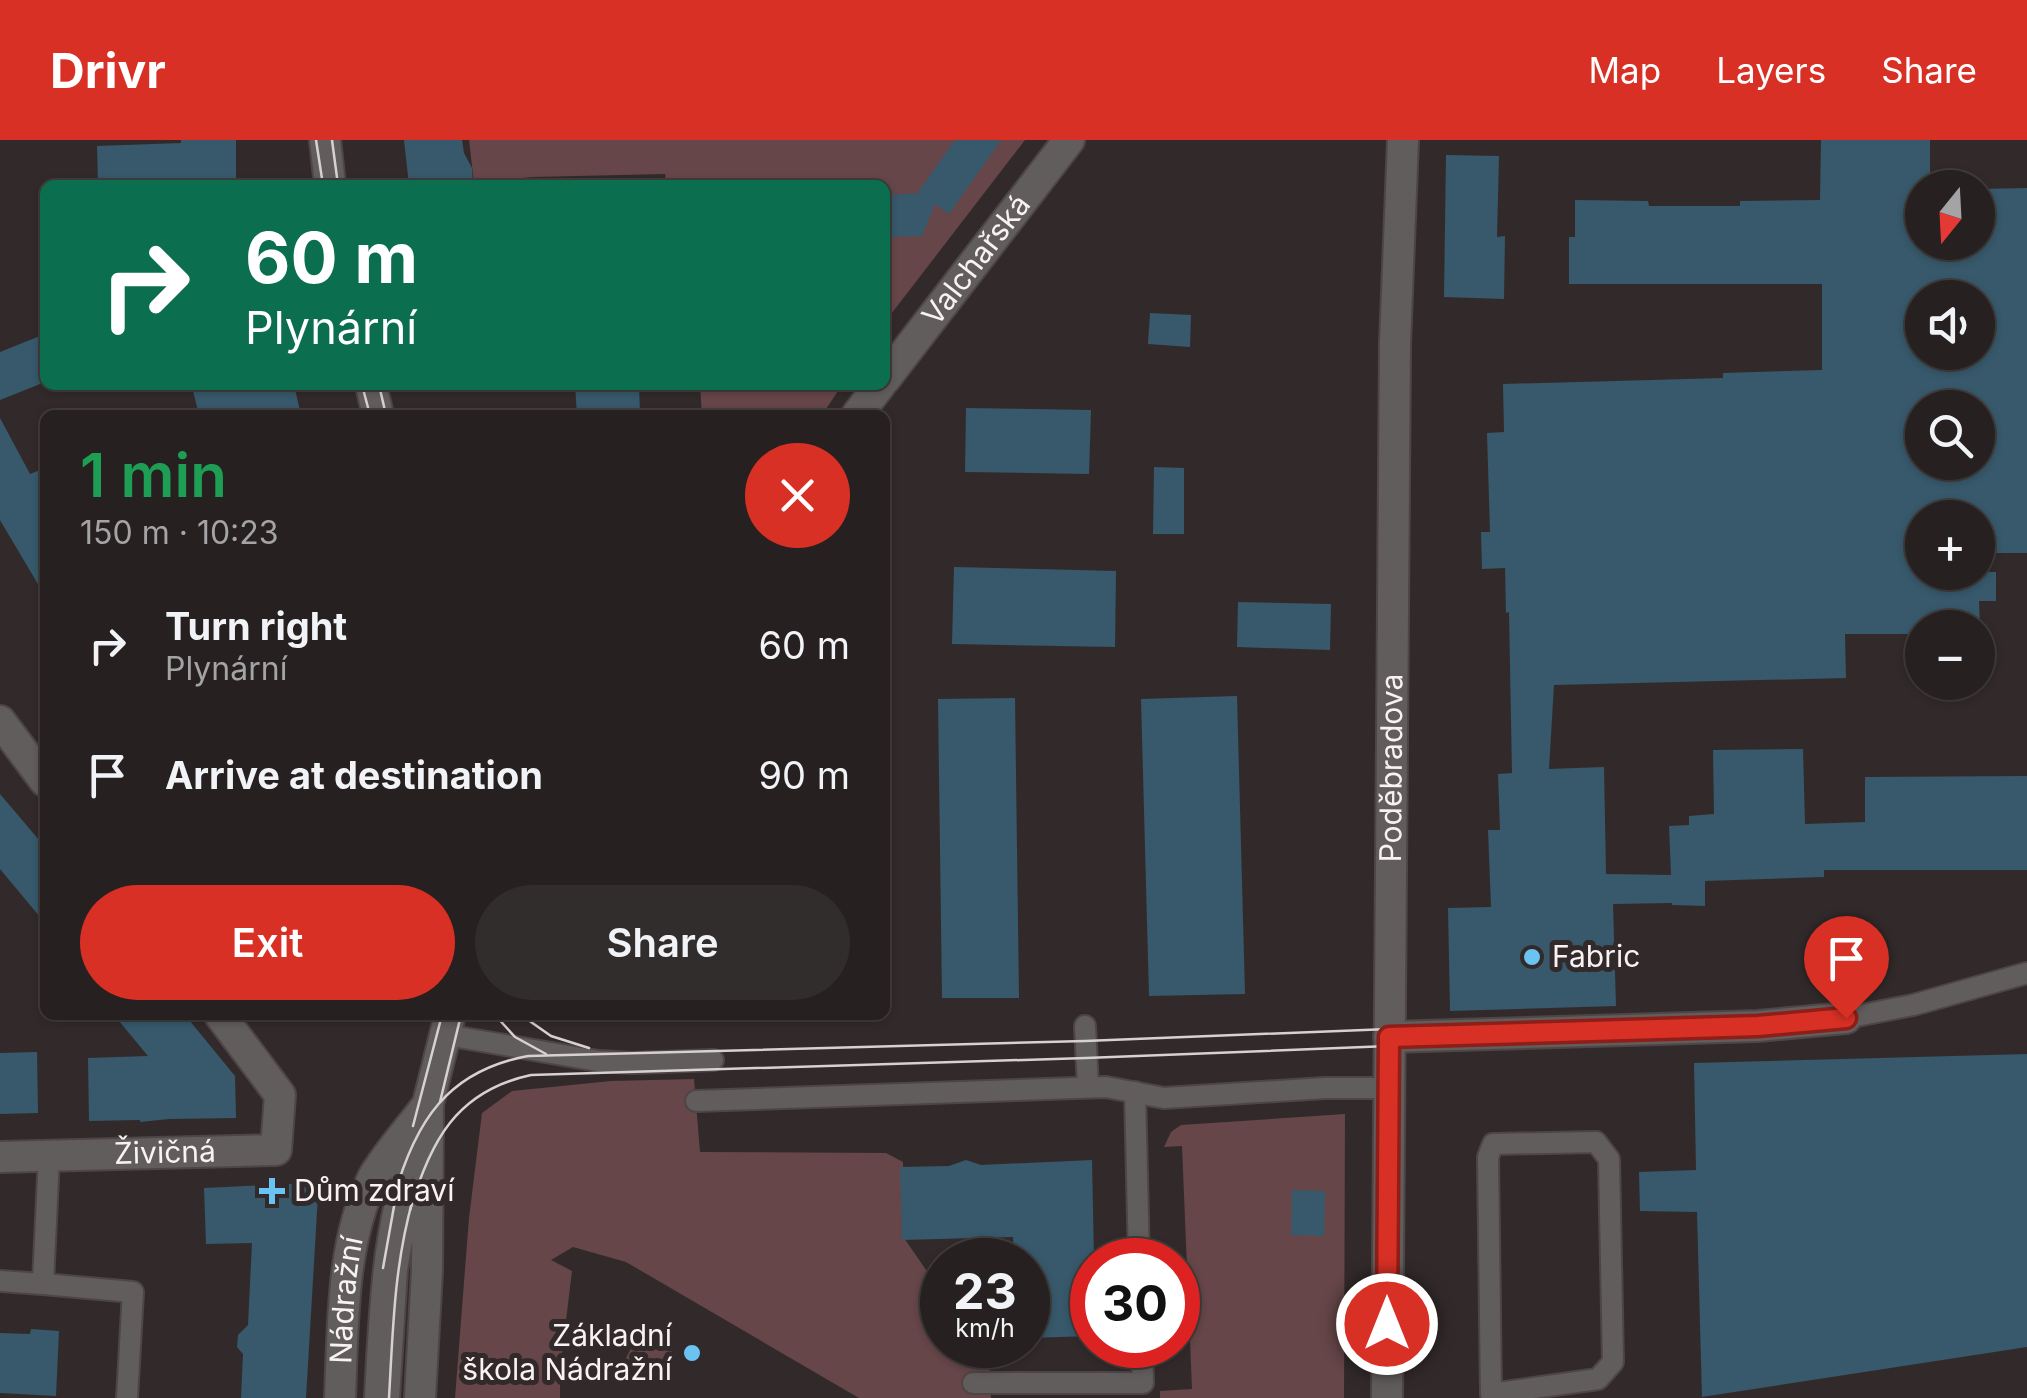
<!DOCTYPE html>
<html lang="en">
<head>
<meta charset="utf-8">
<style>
	:root { --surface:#262020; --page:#322d2d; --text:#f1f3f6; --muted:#a4a3a5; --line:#423e3e; --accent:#d93025 }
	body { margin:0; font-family:Inter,sans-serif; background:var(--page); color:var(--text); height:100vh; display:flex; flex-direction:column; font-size:38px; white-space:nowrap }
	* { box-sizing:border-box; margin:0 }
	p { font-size:32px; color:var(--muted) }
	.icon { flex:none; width:55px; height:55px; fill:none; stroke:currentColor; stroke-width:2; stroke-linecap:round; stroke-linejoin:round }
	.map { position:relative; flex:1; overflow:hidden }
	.panel { position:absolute; left:40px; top:270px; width:850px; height:610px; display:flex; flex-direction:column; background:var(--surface); border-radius:15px; box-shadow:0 2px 8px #0004,0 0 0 2px var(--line) }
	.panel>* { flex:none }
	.guide { position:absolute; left:40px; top:40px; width:850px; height:210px; border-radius:15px; box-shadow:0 2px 8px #0004,0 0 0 2px var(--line); background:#0b6e4f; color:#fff; overflow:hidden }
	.needle { width:65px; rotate:198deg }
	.fabs { position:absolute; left:1905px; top:30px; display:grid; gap:20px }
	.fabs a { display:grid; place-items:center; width:90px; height:90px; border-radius:50%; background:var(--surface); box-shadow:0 2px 8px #0004,0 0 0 2px var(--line); font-size:50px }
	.speed { position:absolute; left:920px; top:1098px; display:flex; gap:20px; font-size:50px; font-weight:700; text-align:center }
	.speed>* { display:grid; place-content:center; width:130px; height:130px; border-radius:50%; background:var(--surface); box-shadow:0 2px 8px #0004,0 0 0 2px var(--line); line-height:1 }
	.speed small { font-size:25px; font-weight:400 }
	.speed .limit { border:15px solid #d22; background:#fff; color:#111 }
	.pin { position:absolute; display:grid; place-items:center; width:85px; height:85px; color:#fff; margin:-102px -42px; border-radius:50% 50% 50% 0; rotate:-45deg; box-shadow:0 0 10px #0007 }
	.pin .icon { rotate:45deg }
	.me { position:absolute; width:110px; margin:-55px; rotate:0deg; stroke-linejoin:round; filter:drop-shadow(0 0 8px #0008) }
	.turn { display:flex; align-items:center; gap:35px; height:210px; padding:0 40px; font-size:45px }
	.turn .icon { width:130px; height:130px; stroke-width:2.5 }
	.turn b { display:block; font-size:70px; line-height:85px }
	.round { display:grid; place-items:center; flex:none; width:105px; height:105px; border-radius:52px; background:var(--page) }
	.overview { display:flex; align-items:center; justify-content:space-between; height:170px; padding:0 40px }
	h1 { font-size:60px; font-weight:600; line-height:75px; color:#1e9e55 }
	.action { display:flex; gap:20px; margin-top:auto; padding:20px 40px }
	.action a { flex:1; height:115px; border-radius:60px; background:var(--accent); color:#fff; font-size:40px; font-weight:600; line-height:115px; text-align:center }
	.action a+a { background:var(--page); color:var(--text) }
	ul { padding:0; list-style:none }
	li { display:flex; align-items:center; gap:30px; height:130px; padding:0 40px }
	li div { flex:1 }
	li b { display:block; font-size:38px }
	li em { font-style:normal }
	header { display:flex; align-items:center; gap:60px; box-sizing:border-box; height:140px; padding:0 50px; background:var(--accent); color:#fff }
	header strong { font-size:48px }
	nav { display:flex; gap:55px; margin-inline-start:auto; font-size:35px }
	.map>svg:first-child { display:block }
</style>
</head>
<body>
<header>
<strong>Drivr</strong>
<nav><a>Map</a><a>Layers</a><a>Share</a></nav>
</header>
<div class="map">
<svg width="2027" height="1258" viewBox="0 0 2027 1258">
	<rect width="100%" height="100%" fill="#322a2a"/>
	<g fill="#664648">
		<polygon points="469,0 1025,0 885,182 885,45 666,45 665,34 533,37 474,43"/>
		<polygon points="700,245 842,245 822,275 702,275"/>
		<polygon points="694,939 700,1012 886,1013 903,1022 904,1098 942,1153 942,1205 979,1205 989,1220 991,1258 859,1258 626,1122 573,1107 551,1120 572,1131 560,1230 560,1258 455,1258 469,1078 482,973 512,951 611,941"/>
		<polygon points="1345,974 1344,1258 1160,1258 1160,1251 1192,1249 1182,1006 1164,1007 1171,992 1181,985"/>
		<polygon points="639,1193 677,1214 663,1239 626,1218"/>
	</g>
	<g fill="#37596b" fill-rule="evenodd">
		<polygon points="181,0 236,0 236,45 98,44 97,6 181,3"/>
		<polygon points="404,0 462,0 464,13 472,28 473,45 409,45"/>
		<polygon points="955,0 1001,0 949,74 935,64 922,96 887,97 886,55 920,53 918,52"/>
		<path d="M1821,0H1930V48H1922V102H1978V49L2027,48V413H1978V378H1922V432H1996V461H1979L1980,488H1922V494H1845L1846,538L1554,545L1549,629L1604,627L1606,734L1671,735L1669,686L1689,685V676L1714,674L1713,610L1803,609L1805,684L1865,682V637L2027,636V730H1824V737L1705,741V766L1672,765V763L1613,764L1616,866L1450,871L1448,768L1491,767L1488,690H1500L1498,634L1512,633L1509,472L1506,473L1505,428L1482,429L1481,392H1490L1487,293L1504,292L1503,244L1723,238V233L1822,230V144H1569V97H1575V60L1648,61L1649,66H1740V61L1820,60ZM1922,158H1978V212H1922ZM1922,268H1978V322H1922Z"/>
		<polygon points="1446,15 1499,16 1497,97 1505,96 1504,159 1444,157"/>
		<polygon points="1150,173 1191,175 1190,207 1148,204"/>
		<polygon points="45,194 45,242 0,260 0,212"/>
		<polygon points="214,245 294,245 301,275 199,275 193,251"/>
		<polygon points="575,245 639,245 640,275 577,275"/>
		<polygon points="966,268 1091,270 1089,334 965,332"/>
		<polygon points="0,278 30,334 45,328 45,456 0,380"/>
		<polygon points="1154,327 1184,328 1184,394 1153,394"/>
		<polygon points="954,427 1116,431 1115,507 952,504"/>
		<polygon points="1238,462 1331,464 1330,510 1237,507"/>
		<polygon points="1237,556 1245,854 1149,856 1141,559"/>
		<polygon points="1015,558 1019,858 942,858 938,559"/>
		<polygon points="0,654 45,707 45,783 0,729"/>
		<polygon points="114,875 185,875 235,936 236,978 169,979 140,982 140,980 89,981 88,918 148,916"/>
		<polygon points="37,912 38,973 0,974 0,913"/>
		<polygon points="2027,914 2027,1207 1702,1257 1697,1072 1640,1071 1639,1032 1696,1030 1694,923"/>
		<polygon points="966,1020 981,1025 1092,1020 1094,1120 1092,1196 1028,1198 1028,1120 1014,1120 1013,1097 902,1100 900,1027 949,1026"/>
		<polygon points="285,1044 306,1044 318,1055 306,1258 241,1258 243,1214 237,1207 238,1195 248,1185 252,1103 206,1104 204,1048"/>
		<polygon points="1292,1050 1325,1051 1324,1096 1291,1095"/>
		<polygon points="31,1189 59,1191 56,1256 0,1253 0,1193 30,1194"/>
	</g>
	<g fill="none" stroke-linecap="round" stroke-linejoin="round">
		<g stroke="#4e4646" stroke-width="24">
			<g id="lane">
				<polyline points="1846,878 1913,865 2027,833"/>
				<polyline points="1085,886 1088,947"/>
				<polyline points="446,895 598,921 633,923 713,920"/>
				<polyline points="1135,952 1139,1120"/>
				<polyline points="696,961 1106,947 1164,958 1325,948 1389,948"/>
				<polygon points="1596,1002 1609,1019 1613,1222 1598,1239 1491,1254 1488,1017 1493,1004"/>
				<polyline points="0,1141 43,1144 49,1016"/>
				<polyline points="43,1144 133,1152 127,1258"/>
				<polyline points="973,1243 1143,1243 1142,1205"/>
				<path d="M375,1258C380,1163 382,1079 418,989"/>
				<polyline points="389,1258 397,1130 410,1054"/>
			</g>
		</g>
		<g stroke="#4e4646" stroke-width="34">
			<g id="street">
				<polyline points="325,0 330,45"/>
				<path id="s1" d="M885,239L1069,0"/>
				<polyline points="371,245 378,275"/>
				<polyline points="857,275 880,245"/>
				<polyline points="0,581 45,641"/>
				<polyline points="1389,897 1758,886 1846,878"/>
				<path id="s2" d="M0,1017L276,1010L280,955L220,875"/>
				<path id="s3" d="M340,1258C343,1188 341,1103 373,1038C385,1016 412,986 428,964"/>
				<polyline points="420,1258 427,1131 428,964 450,875"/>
				<path id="s4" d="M1387,1258L1395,203L1403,0"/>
			</g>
		</g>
		<use href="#lane" stroke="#625d5d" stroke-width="20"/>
		<use href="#street" stroke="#625d5d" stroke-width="30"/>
		<g stroke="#d8d1d1" stroke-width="2.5">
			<polyline points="316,0 323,45"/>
			<polyline points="332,0 338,45"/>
			<polyline points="362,245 370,275"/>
			<polyline points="379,245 386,275"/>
			<polyline points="495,875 515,897 546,914"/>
			<polyline points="521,875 551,896 589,908"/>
			<polyline points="440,962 461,875"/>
			<polyline points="413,986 442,875"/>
			<path d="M394,1057C415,982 447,931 528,916L1085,901L1389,889"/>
			<path d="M410,1070C430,1002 456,951 531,935L1086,918L1389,906"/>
			<polyline points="383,1128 398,1044"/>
			<path d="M389,1258C393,1189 394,1126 413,1059"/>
		</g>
	</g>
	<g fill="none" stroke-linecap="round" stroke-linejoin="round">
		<g stroke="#8d1f18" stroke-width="25">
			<polyline id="route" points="1387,1184 1389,897 1758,886 1846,878"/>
		</g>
		<use href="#route" stroke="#d93025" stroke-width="18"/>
	</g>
	<g fill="#6ac3f1" stroke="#322a2a" stroke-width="4">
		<circle cx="1532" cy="817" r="10"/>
		<path d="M267 1036h10v10h10v10h-10v10h-10v-10h-10v-10h10z"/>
		<circle cx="692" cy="1213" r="10"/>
	</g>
	<g text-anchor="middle" stroke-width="10" stroke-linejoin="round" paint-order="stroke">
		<g font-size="30" fill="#f8f2f2" stroke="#322a2a">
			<text dy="10" stroke="none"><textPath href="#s1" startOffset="150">Valchařská</textPath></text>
			<text dy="10" stroke="none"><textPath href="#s4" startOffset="630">Poděbradova</textPath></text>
			<text dy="10" stroke="none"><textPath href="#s2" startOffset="165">Živičná</textPath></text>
			<text dy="10" stroke="none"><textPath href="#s3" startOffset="98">Nádražní</textPath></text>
		</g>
		<g font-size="30" fill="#f8f2f2" stroke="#322a2a" text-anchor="start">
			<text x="1552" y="827">Fabric</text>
			<text x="294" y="1061">Dům zdraví</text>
			<text x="672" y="1206" text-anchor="end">Základní<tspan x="672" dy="34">škola Nádražní</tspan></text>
		</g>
	</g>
</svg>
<div class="fabs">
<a><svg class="needle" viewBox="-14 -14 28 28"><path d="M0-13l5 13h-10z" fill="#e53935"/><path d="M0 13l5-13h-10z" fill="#a4a3a5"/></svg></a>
<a><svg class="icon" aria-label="sound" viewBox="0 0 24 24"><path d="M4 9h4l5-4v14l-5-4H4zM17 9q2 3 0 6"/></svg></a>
<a><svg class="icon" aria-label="search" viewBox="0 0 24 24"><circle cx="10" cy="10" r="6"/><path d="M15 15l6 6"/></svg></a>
<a>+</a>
<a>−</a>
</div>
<div class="speed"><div>23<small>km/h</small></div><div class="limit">30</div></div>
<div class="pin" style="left:1846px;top:878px;background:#d93025"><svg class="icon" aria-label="arrive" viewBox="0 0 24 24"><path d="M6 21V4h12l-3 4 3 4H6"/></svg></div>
<svg class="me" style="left:1387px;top:1184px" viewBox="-20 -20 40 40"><circle r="17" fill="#d93025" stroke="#fff" stroke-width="3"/><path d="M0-11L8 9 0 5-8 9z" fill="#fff"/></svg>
<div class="guide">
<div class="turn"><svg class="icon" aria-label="right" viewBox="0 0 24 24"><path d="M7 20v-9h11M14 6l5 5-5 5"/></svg><div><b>60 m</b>Plynární</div></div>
</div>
<section class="panel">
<div class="overview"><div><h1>1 min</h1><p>150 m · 10:23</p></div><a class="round" style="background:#d93025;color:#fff"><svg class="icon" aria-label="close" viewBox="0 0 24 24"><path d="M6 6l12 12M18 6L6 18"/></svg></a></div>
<ul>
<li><svg class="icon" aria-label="right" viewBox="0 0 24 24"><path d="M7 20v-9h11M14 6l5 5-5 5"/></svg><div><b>Turn right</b><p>Plynární</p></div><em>60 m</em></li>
<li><svg class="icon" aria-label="arrive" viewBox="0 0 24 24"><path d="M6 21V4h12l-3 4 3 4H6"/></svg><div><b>Arrive at destination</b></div><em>90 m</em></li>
</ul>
<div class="action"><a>Exit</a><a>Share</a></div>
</section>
</div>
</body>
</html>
